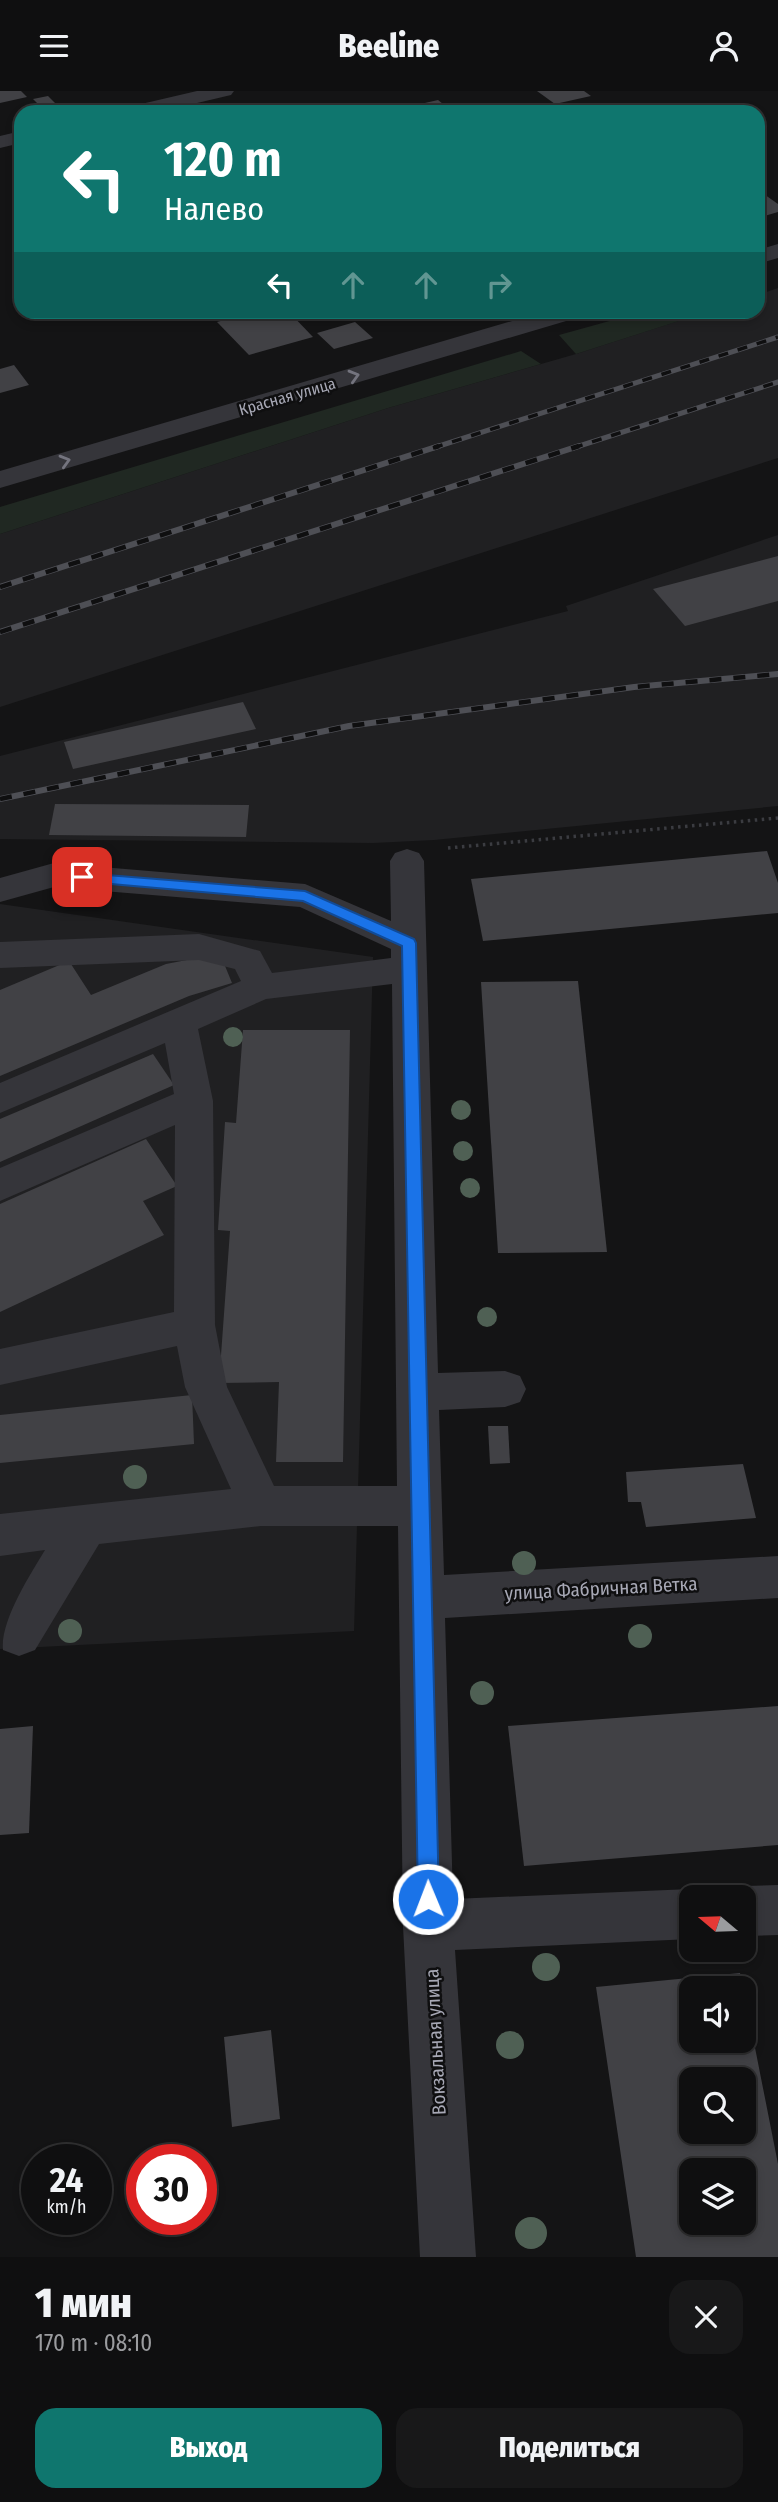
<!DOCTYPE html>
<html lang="ru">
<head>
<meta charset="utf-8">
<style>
	:root { --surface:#0f0f10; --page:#181819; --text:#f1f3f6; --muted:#9b9c9f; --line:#2f2f30; --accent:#0f766e }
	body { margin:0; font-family:"Fira Sans Condensed",sans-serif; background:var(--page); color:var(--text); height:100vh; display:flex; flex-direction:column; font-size:26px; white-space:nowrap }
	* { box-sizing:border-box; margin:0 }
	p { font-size:23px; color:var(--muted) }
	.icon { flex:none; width:38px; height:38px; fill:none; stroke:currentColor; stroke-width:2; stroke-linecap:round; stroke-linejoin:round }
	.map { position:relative; height:2166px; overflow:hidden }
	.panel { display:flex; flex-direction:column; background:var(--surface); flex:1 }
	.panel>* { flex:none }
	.hud { position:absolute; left:14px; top:14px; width:751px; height:214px; border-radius:21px; box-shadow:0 4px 10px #0003,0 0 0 2px var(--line); background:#0f766e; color:#fff; overflow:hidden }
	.needle { width:46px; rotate:289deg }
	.fabs { position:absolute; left:679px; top:1794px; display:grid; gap:14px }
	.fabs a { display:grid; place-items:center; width:77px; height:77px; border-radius:14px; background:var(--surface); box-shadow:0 4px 10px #0003,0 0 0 2px var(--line); font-size:35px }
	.speed { position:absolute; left:21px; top:2053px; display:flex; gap:14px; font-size:35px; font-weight:700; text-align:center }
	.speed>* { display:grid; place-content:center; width:91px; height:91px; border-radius:50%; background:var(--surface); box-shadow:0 4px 10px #0003,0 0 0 2px var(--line); line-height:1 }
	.speed small { font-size:18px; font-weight:400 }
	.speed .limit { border:10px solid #d22; background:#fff; color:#111 }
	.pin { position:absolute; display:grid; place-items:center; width:60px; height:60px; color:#fff; margin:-30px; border-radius:14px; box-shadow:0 4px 10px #0006 }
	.me { position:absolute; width:77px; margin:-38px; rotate:359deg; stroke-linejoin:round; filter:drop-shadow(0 0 5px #0008) }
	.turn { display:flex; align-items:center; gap:24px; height:147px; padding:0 35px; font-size:32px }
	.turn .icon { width:91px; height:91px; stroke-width:2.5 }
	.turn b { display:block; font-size:49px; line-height:60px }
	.lanes { display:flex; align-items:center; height:66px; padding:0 35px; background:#0003; justify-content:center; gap:35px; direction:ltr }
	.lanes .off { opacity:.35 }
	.round { display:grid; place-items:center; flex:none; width:74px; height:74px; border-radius:21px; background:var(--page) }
	.head { display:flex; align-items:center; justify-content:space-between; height:119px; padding:0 35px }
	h1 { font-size:42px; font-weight:800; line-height:52px }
	.action { display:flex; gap:14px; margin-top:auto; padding:14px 35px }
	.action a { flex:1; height:80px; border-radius:21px; background:var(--accent); color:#fff; font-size:28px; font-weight:800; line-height:80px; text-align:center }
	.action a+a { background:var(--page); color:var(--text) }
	header { display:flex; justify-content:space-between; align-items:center; height:91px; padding:0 35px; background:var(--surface); font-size:32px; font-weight:800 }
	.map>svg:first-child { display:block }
</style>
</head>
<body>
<header><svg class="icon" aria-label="menu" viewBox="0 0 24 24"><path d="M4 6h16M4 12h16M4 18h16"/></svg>Beeline<svg class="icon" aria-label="person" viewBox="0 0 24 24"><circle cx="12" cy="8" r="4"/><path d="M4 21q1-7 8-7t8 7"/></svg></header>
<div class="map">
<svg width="778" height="2166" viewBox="0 0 778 2166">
	<rect width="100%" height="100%" fill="#141415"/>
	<g fill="#202022">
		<polygon points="778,197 778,367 0,616 0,443 388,317 576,263 706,221 758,220 758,204"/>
		<polygon points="778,444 778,715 434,749 373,752 0,748 0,665 568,520 566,515"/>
		<polygon points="0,813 373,866 354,1540 0,1558"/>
	</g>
	<g fill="#202822">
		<polygon points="642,221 707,221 576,263 559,244"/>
		<polygon points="521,260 541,273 388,317 0,443 0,416"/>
	</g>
	<g fill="#414145" fill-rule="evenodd">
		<polygon points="0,0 21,0 27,6 0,12"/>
		<polygon points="537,0 584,0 591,5 555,13"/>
		<polygon points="48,5 59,16 44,19 33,8"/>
		<polygon points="438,9 453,21 390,21 390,20"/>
		<polygon points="758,99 778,113 778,121 758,127"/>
		<polygon points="256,220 288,220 313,246 249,264 217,231"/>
		<polygon points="355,231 373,247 334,258 317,242"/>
		<polygon points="14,274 29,294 0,302 0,278"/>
		<polygon points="778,465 778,510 685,535 653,498"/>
		<polygon points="243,611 256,638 73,678 64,651"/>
		<polygon points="55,713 249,714 246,746 49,744"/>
		<polygon points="767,760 778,792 778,822 483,850 471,788"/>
		<polygon points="192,868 223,870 232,892 189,905 0,985 0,899 69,870 91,904 166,873"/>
		<polygon points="578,890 607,1161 498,1162 481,891"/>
		<polygon points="243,939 350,939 343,1371 276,1371 279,1291 219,1292 230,1140 218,1139 225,1031 236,1032"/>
		<polygon points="153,963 174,994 0,1071 0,1028"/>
		<polygon points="146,1048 177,1095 143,1110 164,1144 0,1221 0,1113"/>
		<polygon points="192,1304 194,1353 0,1372 0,1324"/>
		<polygon points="488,1335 508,1335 510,1372 490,1373"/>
		<polygon points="743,1373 756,1427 646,1436 641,1411 628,1411 626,1381"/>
		<polygon points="778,1615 778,1754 524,1775 508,1635"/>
		<polygon points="33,1635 29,1742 0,1744 0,1638"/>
		<path d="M740,1882L743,1897H691V1950H744L745,1906L778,2073V2166H636L596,1896ZM691,1988H744V2040H691ZM691,2079H744V2132H691Z"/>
		<polygon points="271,1939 280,2028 232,2036 224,1946"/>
	</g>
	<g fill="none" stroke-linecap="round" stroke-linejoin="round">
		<polyline stroke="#3b3c41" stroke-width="2.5" stroke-dasharray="2 3.5" stroke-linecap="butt" points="612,224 624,220"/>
		<polyline stroke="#3b3c41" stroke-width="3.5" stroke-dasharray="2.5 4.5" stroke-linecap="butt" points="448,757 778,727"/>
		<g fill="#35353a" fill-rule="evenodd">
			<polygon points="197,0 234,0 231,4 159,21 121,21 124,17"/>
			<polygon points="21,40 21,52 0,57 0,45"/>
			<polygon points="778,153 778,167 758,173 758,159"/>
			<polygon points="546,220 586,220 583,225 0,397 0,380"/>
			<path d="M407,758L419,762L424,770L438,1282L505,1280L520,1285L526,1298L520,1311L505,1316L439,1319L444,1484L778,1465V1507L445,1527L453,1808L691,1798L709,1806H691V1848L455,1859L476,2166H420L403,1835L398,1435H261L99,1453L35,1559L19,1565L3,1559C0,1530 30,1484 45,1459L0,1465V1423L231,1398L185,1296L177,1255L0,1294V1258L174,1221L175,1034L0,1110V1077L174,1003L165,952L0,1022V992L241,890L235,878L199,869L0,877V851L199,843L260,860L272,882L391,867V858L300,816L54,796L0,811V787L54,772L305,793L391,830L390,770L395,762ZM392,893L397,1395H274L227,1296L215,1234L213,1010L198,938L266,908Z"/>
			<polygon points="778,1794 778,1844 744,1845 744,1806 724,1806 726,1802 744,1795"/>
		</g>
		<g stroke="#4e4f55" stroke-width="5">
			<g id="rail-far1">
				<polyline points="433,357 778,246"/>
				<polyline points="573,357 778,291"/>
			</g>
		</g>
		<g stroke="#4e4f55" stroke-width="6">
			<g id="rail">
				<polyline points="0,496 439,355"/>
				<polyline points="0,541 579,355"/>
				<polyline points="0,708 349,635 634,596 778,583"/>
			</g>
		</g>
		<use href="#rail-far1" stroke="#0f0f10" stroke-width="3.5" stroke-dasharray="10" stroke-linecap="butt"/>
		<use href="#rail" stroke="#0f0f10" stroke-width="4.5" stroke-dasharray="12" stroke-linecap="butt"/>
	</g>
	<g fill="#4f6054">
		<circle cx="233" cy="946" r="10"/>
		<circle cx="461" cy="1019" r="10"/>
		<circle cx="463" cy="1060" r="10"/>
		<circle cx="470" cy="1097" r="10"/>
		<circle cx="487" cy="1226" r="10"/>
		<circle cx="135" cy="1386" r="12"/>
		<circle cx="524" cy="1472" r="12"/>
		<circle cx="70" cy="1540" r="12"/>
		<circle cx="640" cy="1545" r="12"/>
		<circle cx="482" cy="1602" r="12"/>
		<circle cx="546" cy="1876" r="14"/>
		<circle cx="510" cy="1954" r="14"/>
		<circle cx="531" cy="2142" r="16"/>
	</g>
	<defs><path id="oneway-chevron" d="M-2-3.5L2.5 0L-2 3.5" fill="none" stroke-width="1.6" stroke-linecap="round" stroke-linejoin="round" transform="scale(1.75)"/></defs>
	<g stroke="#74747e">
		<use href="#oneway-chevron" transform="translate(354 285) rotate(-16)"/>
		<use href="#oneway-chevron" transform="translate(65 370) rotate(-16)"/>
	</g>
	<polygon fill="#1a73e8" stroke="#114b97" stroke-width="2" points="82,782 305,800 414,848 416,852 439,1808 435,1815 428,1818 421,1815 418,1808 402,855 303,810 77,790 77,783"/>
	<g text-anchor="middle" stroke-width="5" stroke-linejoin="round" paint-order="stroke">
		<g font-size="16" fill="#a7a8b5" stroke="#0f0f10">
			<text transform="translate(287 305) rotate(-16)" y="6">Красная улица</text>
		</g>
		<g font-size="19" fill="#a7a8b5" stroke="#0f0f10">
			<text transform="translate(601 1497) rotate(-3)" y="7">улица Фабричная Ветка</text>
			<text transform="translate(435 1951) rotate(-93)" y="7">Вокзальная улица</text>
		</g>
	</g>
</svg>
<div class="fabs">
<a><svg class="needle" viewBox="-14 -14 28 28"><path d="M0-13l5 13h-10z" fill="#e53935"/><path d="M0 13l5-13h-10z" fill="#9b9c9f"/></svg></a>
<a><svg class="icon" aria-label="sound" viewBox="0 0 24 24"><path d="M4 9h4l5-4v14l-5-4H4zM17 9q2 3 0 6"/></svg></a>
<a><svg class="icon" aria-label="search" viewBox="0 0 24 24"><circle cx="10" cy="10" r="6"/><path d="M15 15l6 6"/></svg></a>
<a><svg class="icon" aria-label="layers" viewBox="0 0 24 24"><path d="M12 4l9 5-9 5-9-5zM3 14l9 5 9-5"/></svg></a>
</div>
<div class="speed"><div>24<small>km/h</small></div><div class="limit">30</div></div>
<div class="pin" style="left:82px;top:786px;background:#d93025"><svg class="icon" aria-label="arrive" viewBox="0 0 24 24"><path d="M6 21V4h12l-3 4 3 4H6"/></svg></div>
<svg class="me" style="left:428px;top:1808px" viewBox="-20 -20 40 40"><circle r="17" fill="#1a73e8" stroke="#fff" stroke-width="3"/><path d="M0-11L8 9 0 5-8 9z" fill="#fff"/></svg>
<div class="hud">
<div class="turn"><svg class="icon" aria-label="left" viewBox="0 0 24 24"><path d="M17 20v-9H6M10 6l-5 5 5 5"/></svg><div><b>120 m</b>Налево</div></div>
<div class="lanes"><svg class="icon" aria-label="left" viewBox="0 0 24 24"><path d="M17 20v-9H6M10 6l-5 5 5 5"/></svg><svg class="icon off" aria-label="ahead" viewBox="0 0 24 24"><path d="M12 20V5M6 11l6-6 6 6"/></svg><svg class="icon off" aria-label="ahead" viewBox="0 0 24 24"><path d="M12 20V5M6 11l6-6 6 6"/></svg><svg class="icon off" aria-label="right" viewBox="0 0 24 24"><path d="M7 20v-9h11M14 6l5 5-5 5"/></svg></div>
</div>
</div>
<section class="panel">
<div class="head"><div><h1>1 мин</h1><p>170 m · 08:10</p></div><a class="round"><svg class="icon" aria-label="close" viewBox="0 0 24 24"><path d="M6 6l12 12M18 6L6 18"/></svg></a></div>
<div class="action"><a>Выход</a><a>Поделиться</a></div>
</section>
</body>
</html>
